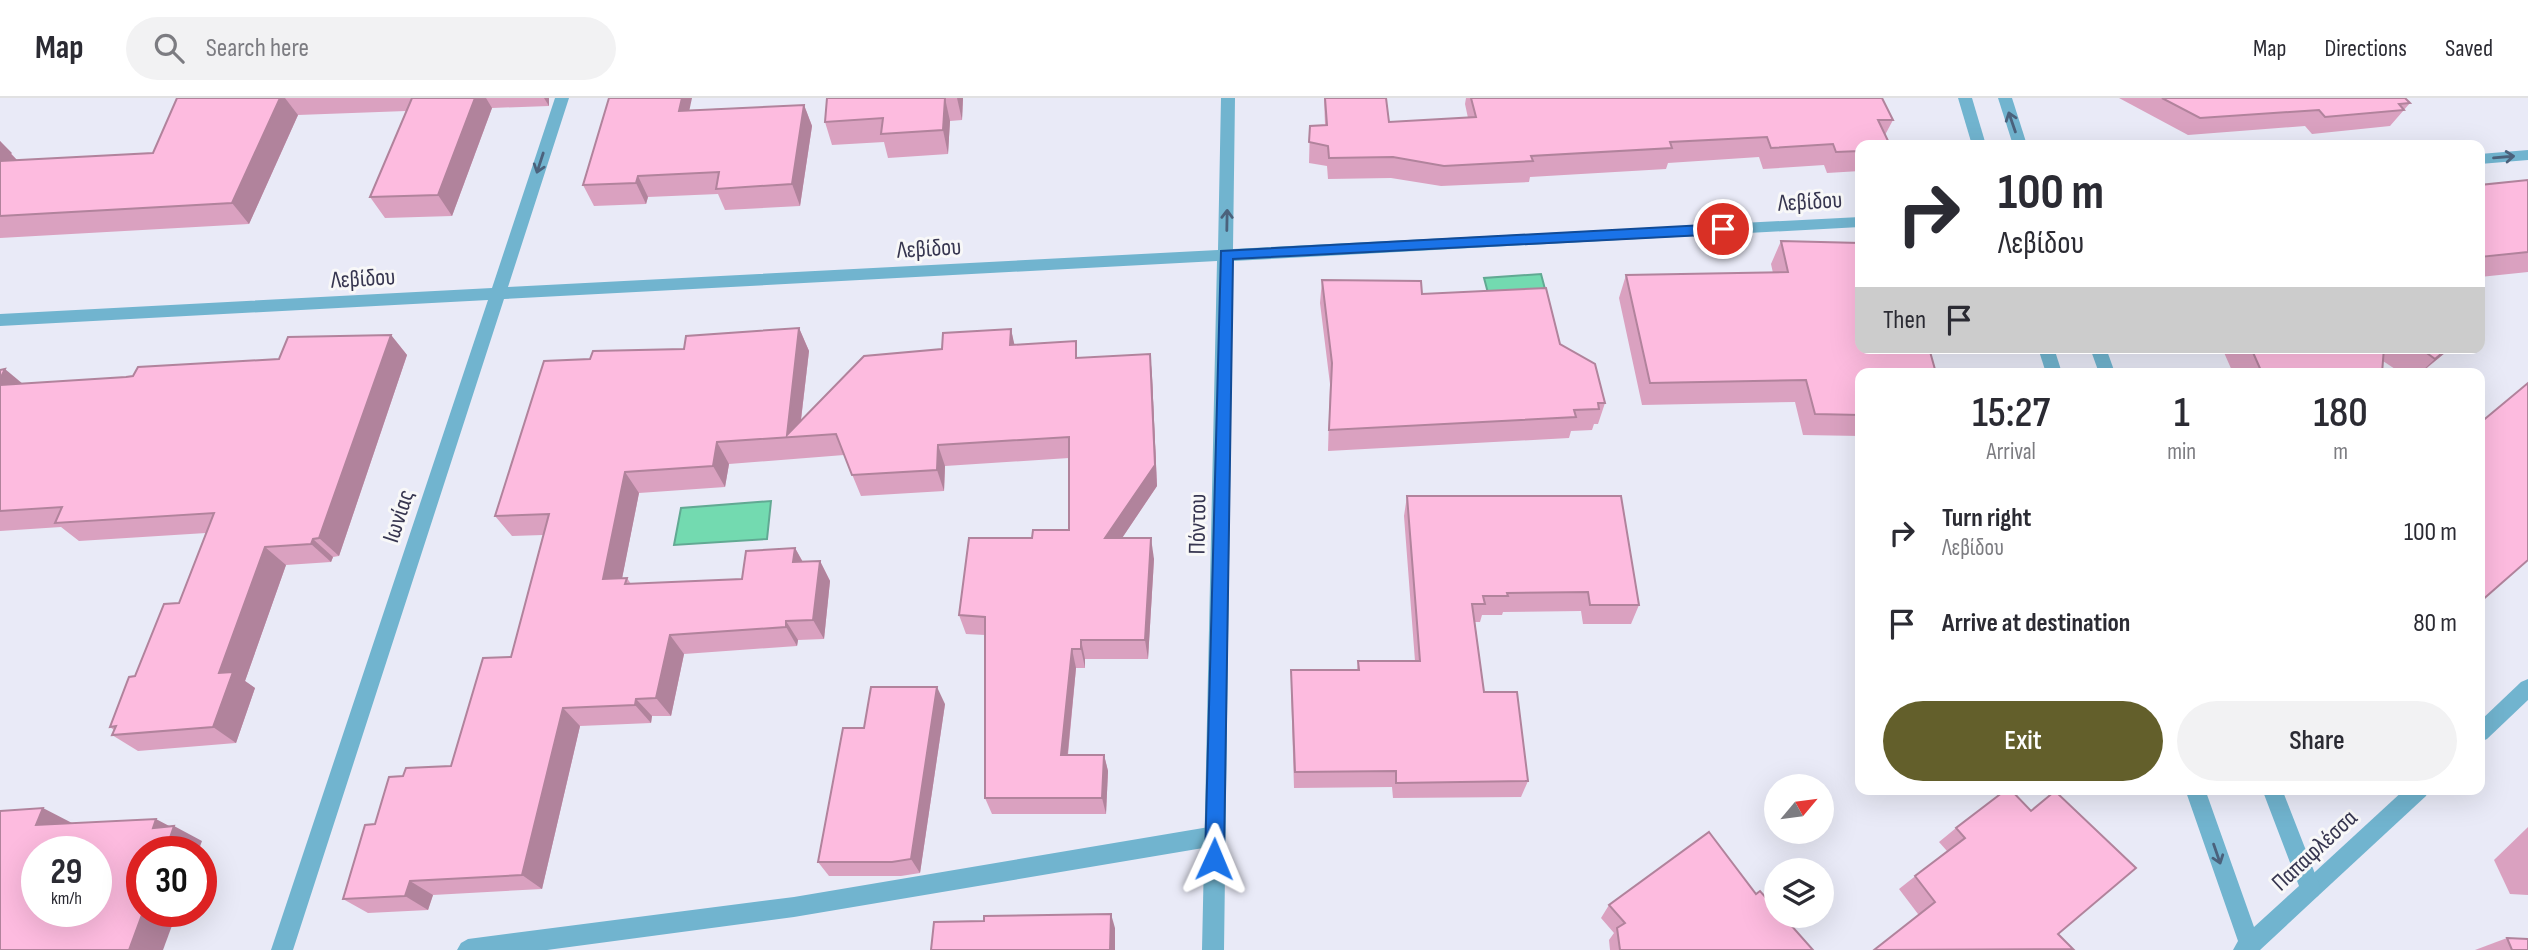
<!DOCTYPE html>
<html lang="en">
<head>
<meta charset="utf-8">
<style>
	:root { --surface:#fff; --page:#f2f2f3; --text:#2b2b33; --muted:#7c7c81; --line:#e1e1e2; --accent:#635f2b }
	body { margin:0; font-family:"Sofia Sans Condensed",sans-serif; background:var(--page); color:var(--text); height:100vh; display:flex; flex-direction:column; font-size:26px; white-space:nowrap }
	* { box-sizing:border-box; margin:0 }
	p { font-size:23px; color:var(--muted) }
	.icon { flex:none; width:38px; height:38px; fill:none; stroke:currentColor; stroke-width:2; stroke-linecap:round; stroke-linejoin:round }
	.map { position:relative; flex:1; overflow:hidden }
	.details { position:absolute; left:1855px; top:270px; width:630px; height:427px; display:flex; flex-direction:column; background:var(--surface); border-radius:14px; box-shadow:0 7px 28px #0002 }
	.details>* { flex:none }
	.guide { position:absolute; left:1855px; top:42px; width:630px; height:214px; border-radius:14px; box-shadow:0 7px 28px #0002; background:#fff; color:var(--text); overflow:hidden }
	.needle { width:46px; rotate:61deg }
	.tools { position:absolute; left:1764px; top:676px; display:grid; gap:14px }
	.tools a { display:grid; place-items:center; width:70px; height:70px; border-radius:50%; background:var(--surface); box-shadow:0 7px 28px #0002; font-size:35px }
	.speed { position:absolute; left:21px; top:738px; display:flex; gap:14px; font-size:35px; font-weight:700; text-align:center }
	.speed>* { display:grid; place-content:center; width:91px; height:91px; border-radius:50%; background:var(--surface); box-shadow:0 7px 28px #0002; line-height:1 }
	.speed small { font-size:18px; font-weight:400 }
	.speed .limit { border:10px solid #d22; background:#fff; color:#111 }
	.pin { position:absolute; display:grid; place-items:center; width:60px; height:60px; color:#fff; margin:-30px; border:4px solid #fff; border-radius:50%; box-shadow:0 2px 7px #0007 }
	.me { position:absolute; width:77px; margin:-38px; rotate:1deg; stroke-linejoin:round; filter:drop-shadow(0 0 5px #0008) }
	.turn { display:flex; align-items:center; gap:24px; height:147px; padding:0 28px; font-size:32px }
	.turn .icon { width:91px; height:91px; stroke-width:2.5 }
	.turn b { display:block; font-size:49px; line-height:60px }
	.then { display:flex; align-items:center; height:66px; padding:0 28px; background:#0003; gap:14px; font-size:26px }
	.eta { display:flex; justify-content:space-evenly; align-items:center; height:119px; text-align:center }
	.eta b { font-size:42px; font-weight:600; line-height:49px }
	.button { display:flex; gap:14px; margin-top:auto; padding:14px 28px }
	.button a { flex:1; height:80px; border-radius:42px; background:var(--accent); color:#fff; font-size:28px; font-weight:600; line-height:80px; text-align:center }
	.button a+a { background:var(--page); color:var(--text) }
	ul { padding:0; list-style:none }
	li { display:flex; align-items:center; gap:21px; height:91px; padding:0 28px }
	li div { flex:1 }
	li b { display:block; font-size:26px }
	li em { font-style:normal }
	header { display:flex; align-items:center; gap:42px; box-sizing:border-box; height:98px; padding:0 35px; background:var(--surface); border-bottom:2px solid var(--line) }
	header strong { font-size:33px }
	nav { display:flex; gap:38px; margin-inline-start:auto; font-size:24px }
	.search { width:490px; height:63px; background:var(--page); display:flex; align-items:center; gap:18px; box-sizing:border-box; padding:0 24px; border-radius:38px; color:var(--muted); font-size:26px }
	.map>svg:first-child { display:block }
</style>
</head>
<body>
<header>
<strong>Map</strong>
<div class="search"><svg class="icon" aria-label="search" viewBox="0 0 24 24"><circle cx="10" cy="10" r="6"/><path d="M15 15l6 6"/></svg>Search here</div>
<nav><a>Map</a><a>Directions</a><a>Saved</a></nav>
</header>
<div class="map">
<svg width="2528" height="852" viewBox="0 0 2528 852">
	<rect width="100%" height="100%" fill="#e9eaf7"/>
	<g fill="#73dab0" stroke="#61a993" stroke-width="2">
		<polygon points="1541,176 1545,191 1488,195 1484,180"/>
		<polygon points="771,403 767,441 674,447 681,410"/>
	</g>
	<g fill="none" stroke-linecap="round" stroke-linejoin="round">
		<polygon fill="#71b4cf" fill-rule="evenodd" points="1215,728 1222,731 1225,738 1222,745 1215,748 794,819 547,852 457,852 461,845 468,841 794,799"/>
		<g fill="#71b4cf" fill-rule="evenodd">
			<polygon points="555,0 569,0 508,189 1218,152 1221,0 1235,0 1233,151 1860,119 1860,129 1233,163 1224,852 1202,852 1217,163 504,201 293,852 271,852 488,202 0,228 0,216 492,190"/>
			<polygon points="2528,52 2528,62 2480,66 2480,56"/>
			<polygon points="2528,581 2528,602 2487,641 2480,644 2480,623 2521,584"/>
			<polygon points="2405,691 2429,691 2426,698 2318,798 2311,801 2304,798 2301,791 2304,784"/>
		</g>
		<g fill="#71b4cf" fill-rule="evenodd">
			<polygon points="1958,0 1972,0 1986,47 1972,47"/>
			<polygon points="1998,0 2012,0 2027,47 2013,47"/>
			<polygon points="2038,250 2054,250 2062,275 2046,275"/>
			<polygon points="2090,250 2106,250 2115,275 2099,275"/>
			<polygon points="2185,691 2205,691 2254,829 2299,788 2262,691 2282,691 2321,791 2318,798 2260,852 2233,852 2238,843"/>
		</g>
	</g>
	<g fill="#daa1c0">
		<polygon points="177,0 549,0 549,8 492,10 452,118 385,120 370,99 406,13 298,17 249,126 0,140 0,43 17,62 153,55"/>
		<polygon points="827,0 963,0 962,22 950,23 948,56 888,60 884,44 832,47 825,24"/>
		<polygon points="1324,0 1386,0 1389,24 1468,20 1465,6 1466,0 1882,0 1893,22 1885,37 1860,47 1860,73 1827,75 1824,67 1763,71 1759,59 1668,65 1666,71 1530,79 1529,84 1441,88 1391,80 1328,81 1327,68 1309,65 1310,28 1325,27"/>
		<polygon points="2119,0 2405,0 2410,5 2390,28 2312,36 2305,28 2188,37"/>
		<polygon points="804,7 812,28 800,108 725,112 718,96 648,99 646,106 594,108 583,87 689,12"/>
		<polygon points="2528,82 2528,174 2480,179 2480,87"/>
		<polygon points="1781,143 1860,275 1860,338 1803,337 1795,304 1642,307 1619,200 1626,177 1773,175 1771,166"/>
		<polygon points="1322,182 1422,196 1560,246 1605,305 1598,326 1594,326 1592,332 1571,333 1569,340 1328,353 1330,286 1320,205"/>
		<polygon points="799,230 809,253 801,322 942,251 1011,231 1014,247 1079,260 1150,256 1152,278 1157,388 1122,440 1154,461 1148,561 1085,561 1085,570 1076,570 1068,657 1104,657 1108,673 1106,716 992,716 985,700 985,537 966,536 959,517 1032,440 1069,432 1069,360 945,368 944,393 861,398 844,357 729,366 725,389 639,395 622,480 627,480 631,486 742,481 795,450 803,464 820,463 830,483 824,541 798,542 797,548 684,556 671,618 652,618 651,625 580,628 542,791 433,797 428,812 368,815 343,801 375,726 403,678 451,668 511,559 543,437 512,438 495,418 590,261 684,251"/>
		<polygon points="391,237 407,257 339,458 333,459 331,464 286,467 245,583 255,590 236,645 138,653 112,637 114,632 110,629 135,578 179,505 206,435 79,443 61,429 0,433 0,272 22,286 126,279 279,261"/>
		<polygon points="2222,250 2451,250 2421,275 2401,275 2383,263 2382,275 2233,275"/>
		<polygon points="1407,398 1639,507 1631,526 1583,526 1581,513 1503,514 1502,517 1482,517 1480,524 1475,524 1484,594 1528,683 1521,699 1393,700 1392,689 1294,690 1291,590 1291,572 1357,572 1358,563 1415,563 1404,418"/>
		<polygon points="945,606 920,775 901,778 829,778 818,764 864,630"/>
		<polygon points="2528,729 2528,797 2510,796 2494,762"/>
		<polygon points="1956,730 2058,836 1918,816 1899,791 1947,753 1939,744"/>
		<polygon points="1756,796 1813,852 1610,852 1609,842 1614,835 1601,820 1609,807"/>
		<polygon points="2507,840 2528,852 2475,852"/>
	</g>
	<g fill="#b1839c">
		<polygon points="280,0 285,0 298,17 249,126 232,105"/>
		<polygon points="475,0 486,0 492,10 452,118 438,97"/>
		<polygon points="544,0 549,0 549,8"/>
		<polygon points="678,0 692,0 689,14 679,13"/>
		<polygon points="945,0 950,23 948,56 943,32"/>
		<polygon points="957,0 963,0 962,22"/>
		<polygon points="804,7 812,28 800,108 792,86"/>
		<polygon points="0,43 12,55 11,56 24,69 0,69"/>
		<polygon points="638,78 648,99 646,106 636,85"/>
		<polygon points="799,230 809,253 799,338 787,337"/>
		<polygon points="1011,231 1016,254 1010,247"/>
		<polygon points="391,237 407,257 339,458 319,440"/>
		<polygon points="2448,250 2451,250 2420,275 2435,261"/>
		<polygon points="1150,256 1152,278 1157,388 1108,461 1105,440"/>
		<polygon points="5,271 29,291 0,290 0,281"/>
		<polygon points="717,344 729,366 725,389 713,368"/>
		<polygon points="938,347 945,368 944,393 937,372"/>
		<polygon points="625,374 639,395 618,501 603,481"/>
		<polygon points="1151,440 1154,461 1148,561 1145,542"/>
		<polygon points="313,441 333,459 331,464 311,446"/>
		<polygon points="265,449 286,467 245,583 255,590 236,645 213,629 219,575"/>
		<polygon points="795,450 806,470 793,464"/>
		<polygon points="820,463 830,483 824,541 813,522"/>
		<polygon points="786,523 798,542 797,548 786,529"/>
		<polygon points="670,537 684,556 671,618 656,600"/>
		<polygon points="1081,542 1085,561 1085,570 1081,551"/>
		<polygon points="1072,551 1076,570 1066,673 1061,657"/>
		<polygon points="937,589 945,606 920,775 911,761"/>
		<polygon points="636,601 652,618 651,625 635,607"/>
		<polygon points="563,610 580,628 542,791 522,777"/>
		<polygon points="1104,657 1108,673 1106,716 1102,700"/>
		<polygon points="43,710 74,726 36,727"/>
		<polygon points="156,721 173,730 174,728 202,743 198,754 165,754 153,730"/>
		<polygon points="410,783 433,797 428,812 405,798"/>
		<polygon points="143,814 177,814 163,852 129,852"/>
		<polygon points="1111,816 1115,830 1115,852 1110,852"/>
	</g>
	<g fill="#fdbbdf" stroke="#b1839c" stroke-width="2" fill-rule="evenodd">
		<polygon points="177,0 280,0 232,105 0,118 0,63 153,55"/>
		<polygon points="412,0 475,0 438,97 370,99"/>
		<polygon points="609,0 682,0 679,13 804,7 792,86 716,91 719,74 638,78 636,85 583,87"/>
		<polygon points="827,0 945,0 943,32 881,36 883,20 825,24"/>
		<polygon points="1325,0 1386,0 1389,24 1476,19 1471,0 1882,0 1893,22 1878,22 1890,47 1860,47 1860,53 1836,54 1833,46 1771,50 1767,39 1670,44 1672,50 1531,58 1533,63 1444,68 1393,59 1329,60 1328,48 1309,44 1310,28 1327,27"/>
		<polygon points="2162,0 2405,0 2410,5 2399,6 2404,12 2325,19 2319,12 2200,20"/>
		<polygon points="2528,82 2528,154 2480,159 2480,87"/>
		<polygon points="1781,143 1860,145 1860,250 1929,250 1936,275 1860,275 1860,317 1815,316 1806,282 1650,285 1626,177 1788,174"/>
		<polygon points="1322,182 1421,183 1422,196 1546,190 1560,246 1595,266 1605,305 1598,305 1599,311 1574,312 1576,319 1329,332 1332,265"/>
		<polygon points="799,230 787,337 864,258 942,251 943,235 1011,231 1010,247 1076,243 1076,260 1150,256 1155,367 1105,440 1151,440 1145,542 1081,542 1081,551 1072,551 1061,657 1104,657 1102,700 985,700 985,519 959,517 969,440 1032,440 1033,432 1069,432 1069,339 938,347 937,372 852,377 836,336 717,344 713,368 625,374 603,481 627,480 625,486 742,481 746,453 795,450 793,464 820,463 813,522 786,523 786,529 670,537 656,600 636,601 635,607 563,610 522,777 410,783 405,798 343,801 365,727 375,726 389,679 403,678 406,670 451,668 483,560 511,559 549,416 495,418 544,263 590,261 593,253 684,251 686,238"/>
		<polygon points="391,237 319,440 313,441 311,446 265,449 219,575 233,574 213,629 112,637 116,628 110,629 129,579 135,578 164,506 179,505 214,415 55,425 62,409 0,413 0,287 126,279 133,278 138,269 279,261 288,239"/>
		<polygon points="2251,250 2384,250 2382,275 2262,275"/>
		<polygon points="2420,250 2448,250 2435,261"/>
		<polygon points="5,271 0,281 0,272"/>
		<polygon points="2528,285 2528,462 2480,504 2480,325"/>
		<polygon points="1407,398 1621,398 1639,507 1590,507 1588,494 1507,495 1508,498 1483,498 1485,506 1472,506 1484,594 1517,594 1528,683 1396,685 1396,673 1295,674 1291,572 1359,572 1358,563 1420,563"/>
		<polygon points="871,589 937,589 911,761 892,764 818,764 843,630 864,630"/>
		<polygon points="2007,691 2010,691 2031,713 2055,693 2136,770 2058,836 2073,851 1874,852 1935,804 1915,778 1965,740 1956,730"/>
		<path d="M43,710L36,727L156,721L153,730L174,728L165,754H142V814H143L129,852H0V713ZM37,754H96V814H37Z"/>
		<polygon points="1709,734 1756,796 1760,793 1776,811 1776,817 1782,817 1813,852 1620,852 1617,830 1625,825 1609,807"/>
		<polygon points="1111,816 1110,852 931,852 934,824 984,823 984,818"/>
		<polygon points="2507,840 2528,841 2528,852 2512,852"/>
	</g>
	<defs><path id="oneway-shaft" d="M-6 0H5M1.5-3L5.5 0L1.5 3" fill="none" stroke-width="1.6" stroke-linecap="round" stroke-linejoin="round" transform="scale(1.75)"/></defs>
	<g stroke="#4b627c">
		<use href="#oneway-shaft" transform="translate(2012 24) rotate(-109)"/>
		<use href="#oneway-shaft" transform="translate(2504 59) rotate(-5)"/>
		<use href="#oneway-shaft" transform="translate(540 65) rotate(108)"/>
		<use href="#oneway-shaft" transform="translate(1227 122) rotate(-89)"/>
		<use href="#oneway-shaft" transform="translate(2217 756) rotate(71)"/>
	</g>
	<polygon fill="#1a73e8" stroke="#114b97" stroke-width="2" points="1723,126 1729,131 1723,136 1233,161 1224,761 1221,767 1214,770 1208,767 1205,761 1221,153"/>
	<g text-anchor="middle" stroke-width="6" stroke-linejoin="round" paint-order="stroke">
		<g font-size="24" fill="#373650" stroke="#f8f8f8">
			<text transform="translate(1810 103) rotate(-3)" y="8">Λεβίδου</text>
			<text transform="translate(929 150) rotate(-3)" y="8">Λεβίδου</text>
			<text transform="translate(363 180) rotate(-3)" y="8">Λεβίδου</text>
			<text transform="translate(398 418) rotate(-72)" y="8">Ιωνίας</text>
			<text transform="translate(1197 426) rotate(-89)" y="8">Πόντου</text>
			<text transform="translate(2314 752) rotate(-43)" y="8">Παπαφλέσσα</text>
		</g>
	</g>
</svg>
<div class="tools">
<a><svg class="needle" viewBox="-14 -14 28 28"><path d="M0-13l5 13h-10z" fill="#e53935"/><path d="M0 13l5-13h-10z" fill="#7c7c81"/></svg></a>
<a><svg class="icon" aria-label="layers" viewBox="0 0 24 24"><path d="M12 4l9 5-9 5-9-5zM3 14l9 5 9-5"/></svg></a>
</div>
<div class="speed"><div>29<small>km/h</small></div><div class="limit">30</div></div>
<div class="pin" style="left:1723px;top:131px;background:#d93025"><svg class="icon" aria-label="arrive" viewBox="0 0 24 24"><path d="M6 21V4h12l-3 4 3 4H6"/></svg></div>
<svg class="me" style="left:1214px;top:761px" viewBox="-20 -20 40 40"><path d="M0-17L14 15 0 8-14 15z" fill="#1a73e8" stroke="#fff" stroke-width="4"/></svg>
<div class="guide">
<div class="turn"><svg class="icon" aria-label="right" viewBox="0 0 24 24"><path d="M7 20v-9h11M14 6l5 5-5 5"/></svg><div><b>100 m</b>Λεβίδου</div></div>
<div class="then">Then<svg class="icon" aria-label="arrive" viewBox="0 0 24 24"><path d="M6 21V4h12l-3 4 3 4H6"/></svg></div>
</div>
<section class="details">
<div class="eta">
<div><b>15:27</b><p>Arrival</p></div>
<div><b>1</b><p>min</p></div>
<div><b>180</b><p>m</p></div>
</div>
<ul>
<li><svg class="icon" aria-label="right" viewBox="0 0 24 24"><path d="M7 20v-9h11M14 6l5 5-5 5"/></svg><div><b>Turn right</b><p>Λεβίδου</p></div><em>100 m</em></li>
<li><svg class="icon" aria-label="arrive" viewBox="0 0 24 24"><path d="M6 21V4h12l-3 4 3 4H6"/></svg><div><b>Arrive at destination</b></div><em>80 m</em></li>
</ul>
<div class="button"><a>Exit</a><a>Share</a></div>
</section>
</div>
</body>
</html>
